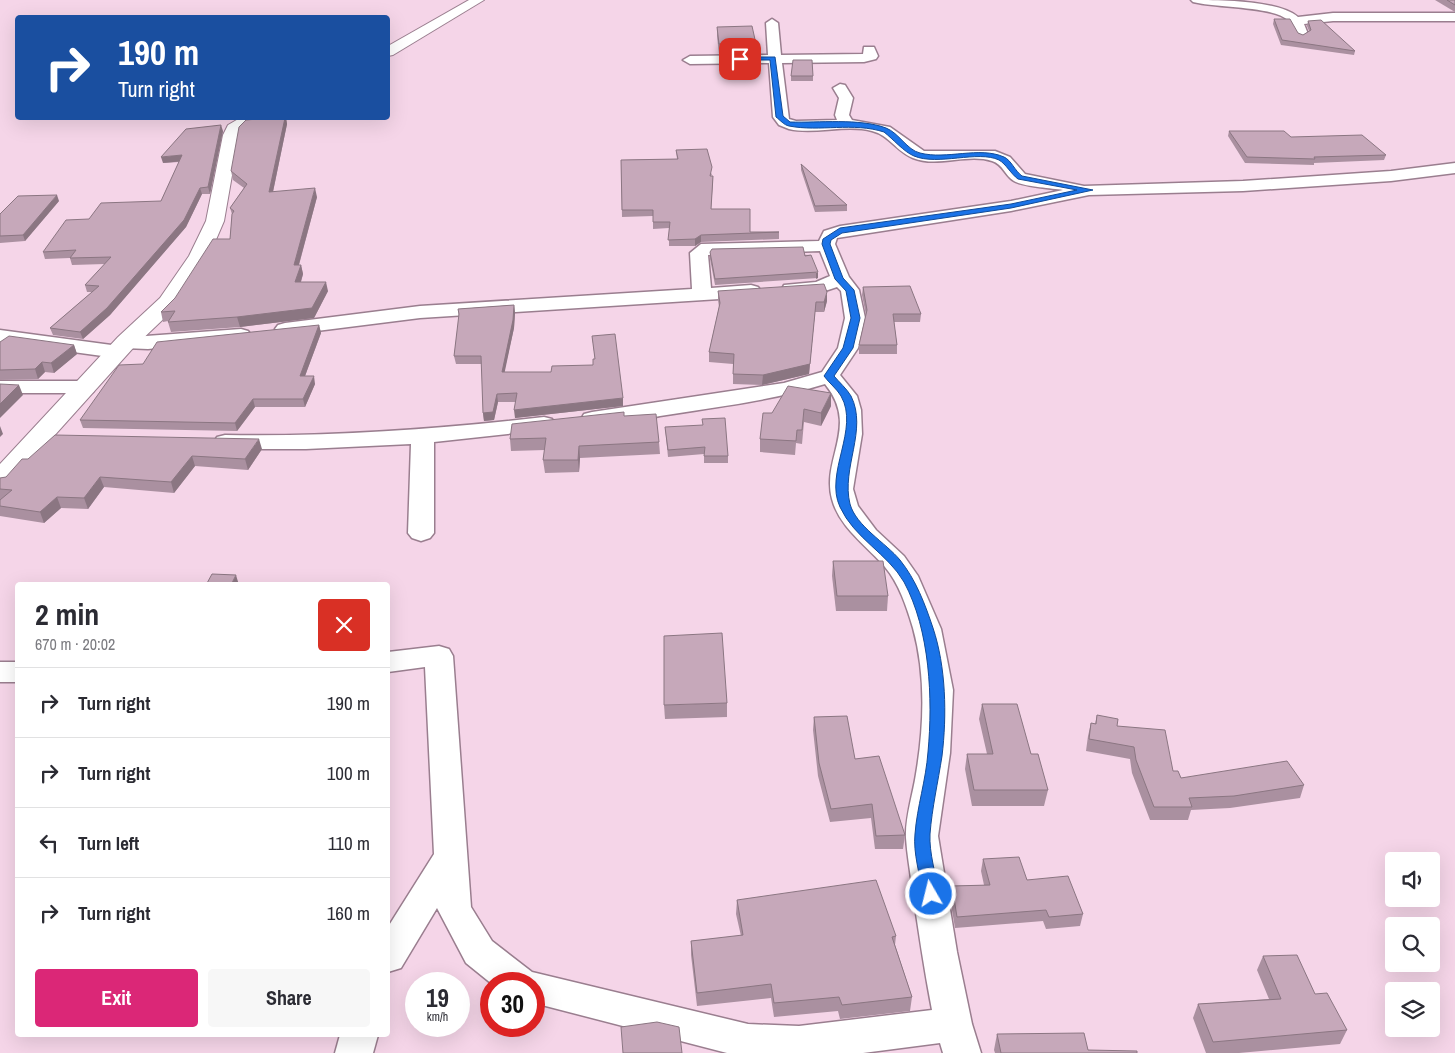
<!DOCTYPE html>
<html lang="en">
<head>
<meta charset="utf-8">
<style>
	:root { --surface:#fff; --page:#f7f7f7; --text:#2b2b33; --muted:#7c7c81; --line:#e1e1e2; --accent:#db2777 }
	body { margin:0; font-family:"Archivo Narrow",sans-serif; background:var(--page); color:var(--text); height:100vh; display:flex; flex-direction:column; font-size:19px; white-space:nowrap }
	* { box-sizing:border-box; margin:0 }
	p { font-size:16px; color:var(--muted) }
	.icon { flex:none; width:28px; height:28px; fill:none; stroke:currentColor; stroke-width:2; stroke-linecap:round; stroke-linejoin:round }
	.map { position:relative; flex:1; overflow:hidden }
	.drawer { position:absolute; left:15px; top:582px; width:375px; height:455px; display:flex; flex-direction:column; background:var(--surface); border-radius:5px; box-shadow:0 5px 20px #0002 }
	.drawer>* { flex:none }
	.hud { position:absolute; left:15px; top:15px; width:375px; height:105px; border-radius:5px; box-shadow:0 5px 20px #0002; background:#1a4fa0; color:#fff; overflow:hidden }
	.buttons { position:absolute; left:1385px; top:852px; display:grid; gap:10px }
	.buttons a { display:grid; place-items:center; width:55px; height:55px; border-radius:5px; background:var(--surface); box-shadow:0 5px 20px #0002; font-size:25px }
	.speed { position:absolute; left:405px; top:972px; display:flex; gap:10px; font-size:25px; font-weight:700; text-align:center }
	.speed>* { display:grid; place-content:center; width:65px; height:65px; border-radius:50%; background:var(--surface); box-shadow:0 5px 20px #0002; line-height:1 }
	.speed small { font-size:12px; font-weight:400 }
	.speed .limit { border:8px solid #d22; background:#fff; color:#111 }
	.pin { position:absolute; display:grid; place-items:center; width:42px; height:42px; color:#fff; margin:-21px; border-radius:10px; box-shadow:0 2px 8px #0006 }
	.me { position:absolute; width:55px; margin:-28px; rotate:352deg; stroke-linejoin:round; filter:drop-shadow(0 0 4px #0008) }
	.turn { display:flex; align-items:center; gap:18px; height:105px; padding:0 20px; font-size:22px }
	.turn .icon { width:65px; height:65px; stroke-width:2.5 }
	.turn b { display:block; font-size:35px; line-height:42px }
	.round { display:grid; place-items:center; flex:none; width:52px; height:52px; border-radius:5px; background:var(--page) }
	.summary { display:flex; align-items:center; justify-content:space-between; height:85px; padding:0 20px }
	h1 { font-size:30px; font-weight:700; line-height:38px }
	.action { display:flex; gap:10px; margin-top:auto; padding:10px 20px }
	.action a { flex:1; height:58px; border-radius:5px; background:var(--accent); color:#fff; font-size:20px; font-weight:700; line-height:58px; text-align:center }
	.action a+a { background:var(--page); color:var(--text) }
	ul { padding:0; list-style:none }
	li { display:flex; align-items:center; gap:15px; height:70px; padding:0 20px; border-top:1px solid var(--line) }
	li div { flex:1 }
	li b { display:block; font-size:19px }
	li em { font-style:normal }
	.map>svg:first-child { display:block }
</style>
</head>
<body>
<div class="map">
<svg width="1455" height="1053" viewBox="0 0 1455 1053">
	<rect width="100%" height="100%" fill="#f5d5e8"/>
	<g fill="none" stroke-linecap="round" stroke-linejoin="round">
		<g stroke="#9a7e8f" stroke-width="3">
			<g id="street">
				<path d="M1191,0C1218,0 1279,0 1298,17L1333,13H1455V21H1333L1304,24L1308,34L1302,38L1298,37C1294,31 1293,25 1288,20C1272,6 1216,8 1193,2Z"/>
				<path d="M772,19L778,23L781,55L863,54L864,47H874L878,56L876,59L864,62L782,63L789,119L796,121L837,120L835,115L839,98L833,88L840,84L845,85L853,98L849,115L852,120L890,127L924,151H995L1010,157L1025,174L1084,186L1243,181L1391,171L1455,163V173L1391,181L1243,191L1089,195L1011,211L837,238L835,244L849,277L859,290L865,318L858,348L840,375L857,396L861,410L862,434L853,489L858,506L876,530L904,556L918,576L941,629L953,690L950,753L938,836L957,952L972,1024L981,1053H943L940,1043L863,1053H727L534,1003V984H492L466,963L437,908L401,968L388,972V927L434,854L425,667L388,672V652L439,646L449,649L453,656L471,907L492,941L532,972L748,1024L799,1026L932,1010C924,969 918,928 912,886C910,870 907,854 906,838C905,818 913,794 916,774C924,727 926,675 913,628C907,608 899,583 885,567C867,546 839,527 832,499C821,458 860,427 825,384C771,401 715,407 660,416C639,420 604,429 584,424L581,419L584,414L592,412L784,383L822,372L838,348L845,318L841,291L837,287C821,293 801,297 784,293L782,289L784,285L816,282L830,276L820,251L708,255L711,288L751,285L758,287L761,291L758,295L751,297L420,318L285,335L278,333L275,329L278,325L285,323L420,306L692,289L690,253L701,244L819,241L824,231L840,226L1011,201L1063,190C1051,188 1024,187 1014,181C1005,176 1003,164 992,161C967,153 938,168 913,158C897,152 889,135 872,131C845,124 814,135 789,129L779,125L773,117L769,63L690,64L683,60L690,56L768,55L766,23Z"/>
				<polygon points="241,329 248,331 251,335 248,339 148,349 124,348 127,352 124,356 117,358 0,342 0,330 119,346 116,342 119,338"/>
				<polygon points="0,381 85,381 93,382 96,387 93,392 85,393 0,393"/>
				<path d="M544,417L552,419L555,424L552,429L434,442V533L430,538L421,541L412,538L408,533L411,444L306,449H225L217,447L214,442L217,437L225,435C332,437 438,429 544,417Z"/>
				<rect x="0" y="662" width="18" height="20"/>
				<polygon points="340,1035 378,1035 373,1053 335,1053"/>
			</g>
		</g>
		<g stroke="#9a7e8f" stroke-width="2">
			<g id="secondary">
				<polygon points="469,0 484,0 393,55 388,56 388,46"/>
				<polygon points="240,118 258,118 241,131 239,135 224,221 209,256 176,307 134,347 9,486 0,488 0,464 118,337 160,298 189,256 206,221 223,135 228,125"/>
			</g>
		</g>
		<use href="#street" fill="#fff" fill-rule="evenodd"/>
		<use href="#secondary" fill="#fff" fill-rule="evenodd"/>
	</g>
	<g fill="#aa90a0">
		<polygon points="1435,0 1455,0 1455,12"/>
		<polygon points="1274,19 1298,33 1303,35 1309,31 1307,26 1308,21 1355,51 1354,55 1281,45 1273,24"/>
		<polygon points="717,27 756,44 755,53 719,54 717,36"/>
		<polygon points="727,60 759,69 759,74 729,75 727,65"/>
		<rect x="791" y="76" width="22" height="5"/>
		<polygon points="270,118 286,118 287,124 273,192 317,197 299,265 301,265 303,274 301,282 328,291 314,318 240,327 171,332 168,322 168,321 163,322 161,312 175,298 230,239 232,214 230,208 244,188 233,180 231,171"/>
		<polygon points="223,131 210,194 202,194 186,227 110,315 83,339 53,335 50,328 92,292 87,292 85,285 105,264 72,265 70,258 45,259 43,252 89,219 161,201 179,162 163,163"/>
		<polygon points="1229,131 1291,137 1386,155 1384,160 1314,163 1314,165 1245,163 1228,136"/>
		<polygon points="676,150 712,174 711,176 713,176 713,182 711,209 750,232 779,232 779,239 701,242 695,246 669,246 669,228 653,229 653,216 622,217 621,160 677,159"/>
		<polygon points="801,164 847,205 847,211 815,212 801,170"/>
		<polygon points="59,201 25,241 0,243 0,214"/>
		<polygon points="710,252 811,255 818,278 715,285 710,259"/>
		<polygon points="863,287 921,314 920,322 894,322 897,345 897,354 859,354 859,345 866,315 862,295"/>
		<polygon points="718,291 827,301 824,312 815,312 809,374 762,385 733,384 733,364 709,362 709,352 719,307 718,300"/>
		<polygon points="514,305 515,313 514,328 504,372 551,372 593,365 595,359 592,336 623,406 515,418 516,402 498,402 494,420 484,421 483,413 482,364 456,364 454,356 459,318 458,309"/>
		<polygon points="319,325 321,333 305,376 315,384 305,407 255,407 237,431 83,428 80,420 143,364"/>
		<polygon points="0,342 74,345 77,354 54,373 45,372 38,379 0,380"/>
		<polygon points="831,406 821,426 804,422 802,444 796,443 795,455 760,452 760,439 772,413"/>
		<polygon points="624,416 659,442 660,454 580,458 579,472 545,473 543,460 545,450 511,451 510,439"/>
		<polygon points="665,427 728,456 728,463 704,463 704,454 668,457"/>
		<polygon points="262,449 248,470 195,466 174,493 104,487 88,509 61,508 44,523 0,516 0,500 1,499 0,499 0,478 6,477 28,459"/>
		<polygon points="833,561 888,596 887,611 836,611 832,576"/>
		<polygon points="727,703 727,717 665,719 664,705"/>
		<polygon points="982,704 1031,754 1048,790 1044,806 972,806 965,769 967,754 987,754 979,719"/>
		<polygon points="1097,715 1117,726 1181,778 1304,785 1300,798 1230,808 1191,810 1188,820 1150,820 1132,773 1130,759 1086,751 1088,736 1091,723 1095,724"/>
		<polygon points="814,717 855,759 905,835 903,849 875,849 871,818 830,822 818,776 813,730"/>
		<polygon points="983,859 1027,880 1083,914 1080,926 1046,929 1043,921 955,928 950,898 952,886 984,885 981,871"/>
		<polygon points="737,900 896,936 895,945 912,997 910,1011 840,1019 838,1011 774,1017 771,998 697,1006 691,955 691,941 741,936 736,914"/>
		<polygon points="1263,956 1315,994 1347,1030 1340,1044 1239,1053 1206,1053 1193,1018 1198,1004 1269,999 1257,970"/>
		<polygon points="997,1034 1088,1050 1137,1053 995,1053 994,1050"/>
	</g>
	<g fill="#8b7682">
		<polygon points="285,118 286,118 287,124 271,201 269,192"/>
		<polygon points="221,125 223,131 210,194 208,187"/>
		<polygon points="182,155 184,161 163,163 161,157"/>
		<polygon points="200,188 202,194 186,227 110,315 83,339 80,332"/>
		<polygon points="315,188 317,197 296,275 294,265"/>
		<polygon points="57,195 59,201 25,241 23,235"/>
		<polygon points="701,235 701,242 695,246 695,239"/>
		<polygon points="301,265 303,274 298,291 295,282"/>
		<polygon points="818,272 818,278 816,279 816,273"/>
		<polygon points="326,282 328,291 314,318 240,327 237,317"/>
		<polygon points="827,292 827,301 824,312 824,302"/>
		<polygon points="816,302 809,374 762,385 763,375"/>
		<polygon points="514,305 515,313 514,328 503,380 502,372"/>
		<polygon points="319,325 321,333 302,384 300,376"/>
		<polygon points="74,345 77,354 54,373 51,363"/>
		<polygon points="42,362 45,372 38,379 35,369"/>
		<polygon points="314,376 315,384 305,407 303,399"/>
		<polygon points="19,385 23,395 0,418 0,404"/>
		<polygon points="831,393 831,406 821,426 821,413"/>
		<polygon points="497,394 498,402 494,420 484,421 483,413"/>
		<polygon points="623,398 623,406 515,418 514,410"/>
		<polygon points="253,399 255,407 237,431 235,423"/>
		<polygon points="0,426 3,434 0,437"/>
		<polygon points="259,439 262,449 248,470 245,459"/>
		<polygon points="579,446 580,458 579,472 578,460"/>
		<polygon points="192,456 195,466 174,493 171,482"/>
		<polygon points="100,477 104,487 88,509 84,498"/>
		<polygon points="57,497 61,508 44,523 40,512"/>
		<polygon points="236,575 239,585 231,585"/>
	</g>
	<g fill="#c6a8ba" stroke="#8b7682">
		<polygon points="1447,0 1455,0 1455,5"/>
		<polygon points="1274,19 1290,19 1298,33 1303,35 1311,30 1308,21 1321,20 1355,51 1282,40"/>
		<polygon points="752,26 756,44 719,44 717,27"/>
		<polygon points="727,60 757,60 759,69 729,70"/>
		<polygon points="793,60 812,60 813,76 791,76"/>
		<polygon points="270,118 285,118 269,192 315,188 294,265 301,265 295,282 326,282 312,308 237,317 168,322 175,311 161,312 175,298 213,239 230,239 232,214 234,211 230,208 247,184 231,171 239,127 246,120"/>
		<polygon points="221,125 208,187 200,188 184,220 107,308 80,332 50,328 99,286 85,285 111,257 70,258 76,250 43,252 66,220 89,219 101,203 161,201 182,155 161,157 186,129"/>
		<polygon points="1229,131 1284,131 1291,137 1362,135 1386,155 1314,157 1315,159 1247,157"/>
		<polygon points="707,149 712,167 710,176 713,176 711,209 750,209 750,232 779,232 701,235 695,239 668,240 670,222 653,222 653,210 622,210 621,160 678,159 676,150"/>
		<polygon points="801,164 847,205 815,206"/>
		<polygon points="57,195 23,235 0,236 0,214 18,196"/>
		<polygon points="803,247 805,256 811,255 818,272 715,279 710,252 712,249"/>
		<polygon points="824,284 827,292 824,302 816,302 810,364 763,375 733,374 734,354 709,352 720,303 718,291"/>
		<polygon points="910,286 921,314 893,314 897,345 859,345 867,310 863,287"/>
		<polygon points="514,305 513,320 502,372 551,372 552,366 593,365 593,359 595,359 592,336 615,334 623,398 514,410 517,393 497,394 493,412 483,413 481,356 454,356 459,314 458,309"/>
		<polygon points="319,325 300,376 314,376 303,399 253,399 235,423 80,420 119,365 143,364 157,342"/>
		<polygon points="9,336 74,345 51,363 42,362 35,369 0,370 0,342"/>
		<polygon points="0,384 19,385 0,404"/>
		<polygon points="788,386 831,393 821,413 804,409 802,430 797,430 796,441 760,439 763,413 772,413"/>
		<polygon points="624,412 624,416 656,414 659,442 579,446 578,460 543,460 546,438 510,439 512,424"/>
		<polygon points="725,418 728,456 704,456 705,447 668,450 665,427 703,425 702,419"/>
		<polygon points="55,435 259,439 245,459 192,456 171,482 100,477 84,498 57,497 40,512 0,506 0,500 12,490 0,489 0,478 6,477 22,459 28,459"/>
		<polygon points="833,561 883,561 888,596 837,596"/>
		<polygon points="212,574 236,575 231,585 206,585"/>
		<polygon points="722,633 727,703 664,705 664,636"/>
		<polygon points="982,704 1017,704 1031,754 1038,754 1048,790 974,790 967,754 993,754"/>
		<polygon points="1097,715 1118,719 1117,726 1165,730 1173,771 1178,771 1181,778 1287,761 1304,785 1234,796 1189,798 1192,807 1154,807 1136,760 1134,747 1089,739 1091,723 1096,724"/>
		<polygon points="847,716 855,759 879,756 905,835 876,836 872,804 831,809 819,763 814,717"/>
		<polygon points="1019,857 1027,880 1068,876 1083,914 1049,917 1046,910 957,917 952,886 990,885 983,859"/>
		<polygon points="876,880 896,936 892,937 912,997 842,1005 839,997 774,1003 771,984 697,993 691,941 743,935 737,900"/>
		<polygon points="1297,955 1315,994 1327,993 1347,1030 1213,1042 1198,1004 1281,999 1263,956"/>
		<polygon points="657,1022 679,1027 682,1053 623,1053 621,1027"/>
		<polygon points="1084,1033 1088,1050 1137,1051 1137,1053 1001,1053 997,1034"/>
	</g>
	<path fill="#1a73e8" stroke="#114b97" d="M738,57H775L783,116L790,122C818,123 860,118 886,128C899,133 907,150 920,153C947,160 979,146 1004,157C1011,160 1015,171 1022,176L1093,190L1011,208L842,233L831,240L830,244L843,278L854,290L860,318L853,348L834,376C839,382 847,389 851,396C868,430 841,468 850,504C856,526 886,543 900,560C916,580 925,604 933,628C946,667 947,715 942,756C938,782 932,808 930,834C929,853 936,875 939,894L936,899L931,901L925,899L923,894C920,875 913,853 915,834C917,807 926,780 928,752C933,699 930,630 904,582C888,554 854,538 840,507C824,473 860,429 841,396C837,389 829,383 824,376L843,348L851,318L846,291L835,279L822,244L823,239L840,228L1011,204L1077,190L1018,179C1011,174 1006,164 999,160C978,150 938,166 914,156C904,152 893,139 884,132C853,122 820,132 789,126C784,125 780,120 776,117L770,60H740Z"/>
</svg>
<div class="buttons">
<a><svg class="icon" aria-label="sound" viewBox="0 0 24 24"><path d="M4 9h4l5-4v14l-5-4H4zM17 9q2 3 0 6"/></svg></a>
<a><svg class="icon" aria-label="search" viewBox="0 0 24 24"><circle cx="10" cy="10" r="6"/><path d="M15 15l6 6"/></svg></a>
<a><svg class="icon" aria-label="layers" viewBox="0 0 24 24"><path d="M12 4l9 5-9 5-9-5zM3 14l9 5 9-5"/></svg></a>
</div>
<div class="speed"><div>19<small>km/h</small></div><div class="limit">30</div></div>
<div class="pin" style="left:740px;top:59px;background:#d93025"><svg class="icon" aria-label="arrive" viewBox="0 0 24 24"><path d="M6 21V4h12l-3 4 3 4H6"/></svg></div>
<svg class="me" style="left:931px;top:894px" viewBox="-20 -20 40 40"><circle r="17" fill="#1a73e8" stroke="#fff" stroke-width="3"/><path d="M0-11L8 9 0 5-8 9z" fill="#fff"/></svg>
<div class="hud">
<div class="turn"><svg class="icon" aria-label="right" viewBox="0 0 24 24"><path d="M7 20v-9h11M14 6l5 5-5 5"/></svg><div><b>190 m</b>Turn right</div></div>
</div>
<section class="drawer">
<div class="summary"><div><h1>2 min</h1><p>670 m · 20:02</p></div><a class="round" style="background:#d93025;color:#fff"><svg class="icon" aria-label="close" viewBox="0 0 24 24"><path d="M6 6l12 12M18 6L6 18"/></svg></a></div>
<ul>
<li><svg class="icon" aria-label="right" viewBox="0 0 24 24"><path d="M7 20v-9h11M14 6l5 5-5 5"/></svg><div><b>Turn right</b></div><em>190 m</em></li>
<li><svg class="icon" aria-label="right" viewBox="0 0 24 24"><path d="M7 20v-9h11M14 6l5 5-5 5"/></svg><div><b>Turn right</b></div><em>100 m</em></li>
<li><svg class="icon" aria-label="left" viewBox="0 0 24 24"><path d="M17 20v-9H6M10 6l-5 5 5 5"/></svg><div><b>Turn left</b></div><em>110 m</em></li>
<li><svg class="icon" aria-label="right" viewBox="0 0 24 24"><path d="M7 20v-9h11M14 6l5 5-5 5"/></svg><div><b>Turn right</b></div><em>160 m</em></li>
</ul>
<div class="action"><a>Exit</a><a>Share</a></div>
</section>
</div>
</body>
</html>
